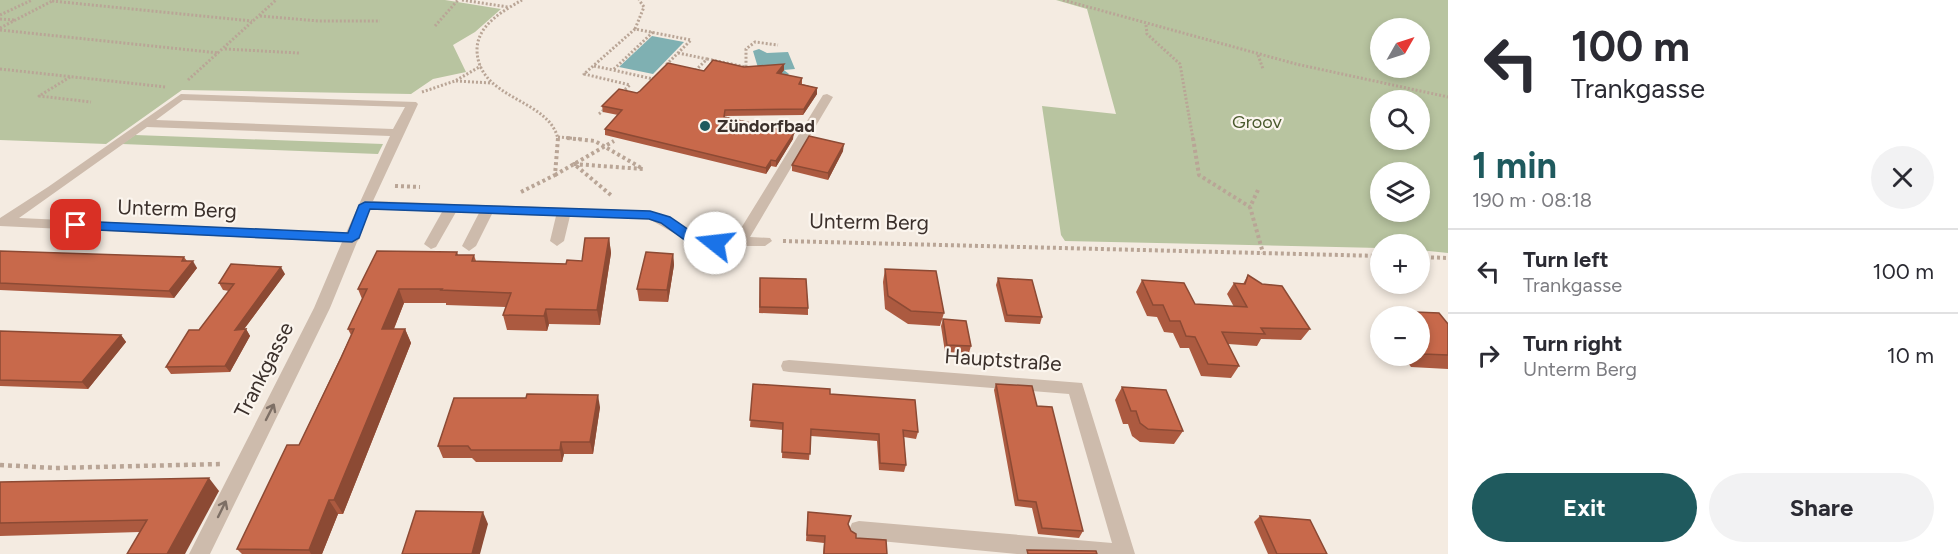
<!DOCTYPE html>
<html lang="en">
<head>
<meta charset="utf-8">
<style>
	:root { --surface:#fff; --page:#f2f2f3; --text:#2b2b33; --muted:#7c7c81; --line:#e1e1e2; --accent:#1f5a5e }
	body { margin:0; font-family:Figtree,sans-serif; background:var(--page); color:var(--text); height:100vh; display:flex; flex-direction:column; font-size:22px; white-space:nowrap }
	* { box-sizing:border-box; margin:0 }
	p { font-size:20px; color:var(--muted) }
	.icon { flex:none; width:33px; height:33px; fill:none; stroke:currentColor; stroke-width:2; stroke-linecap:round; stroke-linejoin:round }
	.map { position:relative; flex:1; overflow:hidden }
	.sheet { display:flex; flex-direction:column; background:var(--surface); width:510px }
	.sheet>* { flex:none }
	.banner { background:#fff; color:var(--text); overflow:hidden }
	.needle { width:39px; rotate:51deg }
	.buttons { position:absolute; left:1370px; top:18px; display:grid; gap:12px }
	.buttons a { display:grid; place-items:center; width:60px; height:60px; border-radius:50%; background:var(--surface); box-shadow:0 3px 9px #0003; font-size:30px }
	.pin { position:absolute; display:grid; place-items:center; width:51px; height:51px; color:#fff; margin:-26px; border-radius:12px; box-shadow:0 3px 9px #0006 }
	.me { position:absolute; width:66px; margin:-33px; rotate:286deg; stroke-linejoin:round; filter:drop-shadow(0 0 4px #0008) }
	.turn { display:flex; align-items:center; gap:21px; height:126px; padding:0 24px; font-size:27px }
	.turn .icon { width:78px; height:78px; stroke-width:2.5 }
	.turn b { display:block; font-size:42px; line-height:51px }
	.round { display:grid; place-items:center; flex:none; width:63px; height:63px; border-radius:32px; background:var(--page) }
	.summary { display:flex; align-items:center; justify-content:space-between; height:102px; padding:0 24px }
	h1 { font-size:36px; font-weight:700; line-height:45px; color:var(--accent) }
	.primary-button { display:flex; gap:12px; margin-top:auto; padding:12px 24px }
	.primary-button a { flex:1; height:69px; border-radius:36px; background:var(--accent); color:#fff; font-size:24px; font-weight:700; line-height:69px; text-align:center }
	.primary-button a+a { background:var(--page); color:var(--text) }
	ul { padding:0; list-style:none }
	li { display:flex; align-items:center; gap:18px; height:84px; padding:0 24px; border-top:2px solid var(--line) }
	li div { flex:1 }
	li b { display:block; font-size:22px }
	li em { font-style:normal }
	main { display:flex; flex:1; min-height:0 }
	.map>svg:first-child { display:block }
</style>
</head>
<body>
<main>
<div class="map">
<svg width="1448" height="554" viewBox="0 0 1448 554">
	<rect width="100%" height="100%" fill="#f4ebe1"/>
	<g fill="#b8c4a0" fill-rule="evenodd">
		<polygon points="0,0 445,0 501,9 475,32 453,45 466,72 433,79 411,94 182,90 106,144 0,140"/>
		<path d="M1056,0H1448V253L1419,250V244H1380V248L1065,241L1061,235L1042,106L1116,114L1087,9ZM1419,28V68H1380V28ZM1419,100V140H1380V100ZM1380,172H1419V212H1380Z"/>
		<polygon points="135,135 383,144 378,154 122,144"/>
	</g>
	<g fill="#7fb0b2">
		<polygon points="652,36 684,42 653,74 619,67"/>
		<polygon points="759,49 767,53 788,52 795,69 784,70 789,74 786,77 759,71 753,51"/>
	</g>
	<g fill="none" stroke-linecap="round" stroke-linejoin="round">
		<g stroke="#b9a596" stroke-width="3" stroke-dasharray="2 2" stroke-linecap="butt">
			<polyline points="462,0 508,7"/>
			<path d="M522,0C503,11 477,25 477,50C478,100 549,98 558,139"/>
			<polyline points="1063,0 1296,64 1448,97"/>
			<polyline points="52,1 252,21"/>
			<polyline points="0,15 32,0"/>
			<polyline points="260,16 319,21 380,21"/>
			<polyline points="0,19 15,20"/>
			<polyline points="1146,25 1147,34 1180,64 1193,139"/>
			<polyline points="435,26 458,0"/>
			<polyline points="0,28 54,0"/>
			<polyline points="635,29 644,7 639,0"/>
			<polyline points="0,30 219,53"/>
			<polyline points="653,32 613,70 653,79 655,77"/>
			<polyline points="225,49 299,53"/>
			<polyline points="678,53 707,59 695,71"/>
			<polyline points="1258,55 1263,69"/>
			<polyline points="707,59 746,67 746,49 755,42 778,45"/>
			<polyline points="594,66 613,70"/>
			<polyline points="0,69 166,87"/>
			<polyline points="70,77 39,96 91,102"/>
			<polyline points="188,80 276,0"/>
			<polyline points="456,81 491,83"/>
			<polyline points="422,92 455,81 481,66"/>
			<polyline points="622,92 630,85 584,74 635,29 691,40 666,65"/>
			<polyline points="599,114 606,108"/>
			<polyline points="558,137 581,139"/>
		</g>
		<g stroke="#b9a596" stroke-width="4" stroke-dasharray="3 3" stroke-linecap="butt">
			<polyline points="567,138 595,141 643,169 574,164 612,196"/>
			<polyline points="1193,138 1199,175 1250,207"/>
			<polyline points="555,175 614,141"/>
			<polyline points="395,186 420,187"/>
			<polyline points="1258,190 1250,207 1263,253"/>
			<polyline points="521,192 555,175 558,138"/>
			<polyline points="783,241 1380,256"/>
			<polyline points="1419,257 1448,258"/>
		</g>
		<polyline stroke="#b9a596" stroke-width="4.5" stroke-dasharray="4 4" stroke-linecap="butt" points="0,465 55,468 222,464"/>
		<g fill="#cdbbac" fill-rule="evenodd">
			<path d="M181,94L416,102L418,104L373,201L650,211C668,215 680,228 697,234C709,239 722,238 735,238L823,95L827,94L833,97L750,237L770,238L772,241L765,246H708L686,240L649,219L570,216L564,241L557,246L550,241L556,216L492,214L476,246L469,251L462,246L479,213L456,212L436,247L431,249L424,244L442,212L370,209L359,236L360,238L357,242L330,308L210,554H189L314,308L342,242L0,226V218L48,187ZM183,100L405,107L393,129L156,120ZM147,127L390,136L346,233L19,218Z"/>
			<polygon points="789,360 1082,383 1135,554 1017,554 859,539 852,537 849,530 852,523 859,521 1112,543 1069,394 789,372 783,371 781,366 783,361"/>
		</g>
	</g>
	<g fill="#ac5a40">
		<polygon points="744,67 784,70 781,74 802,78 802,84 817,88 817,94 803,115 725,116 725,117 793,139 776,167 771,166 766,174 605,135 605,129 618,115 603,112 602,106 637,93"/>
		<polygon points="843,151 828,180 792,171 792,165"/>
		<polygon points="609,238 611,253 600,325 549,324 547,331 507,330 503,315 506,307 446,305 446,303 404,303 394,329 405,329 411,343 343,514 338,514 322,554 242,554 237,549 299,445 351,335 348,329 362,299 358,289 457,252 458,255 474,255 476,261 566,264 582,261"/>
		<polygon points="0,251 184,257 187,261 197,268 174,298 0,290"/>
		<polygon points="673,254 674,265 668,302 639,301 637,289"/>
		<polygon points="885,269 944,313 940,326 908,324 885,309 883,282"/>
		<polygon points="285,274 244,329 246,329 250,336 230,372 171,374 166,367 199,330 229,291 223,290 219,283"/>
		<polygon points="1248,275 1310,329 1301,340 1261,339 1257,346 1228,344 1239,366 1231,378 1201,376 1189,348 1180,348 1173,333 1164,332 1157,317 1147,316 1136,292 1142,280 1195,304 1234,307 1227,294 1234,283 1243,284"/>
		<polygon points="760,278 808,308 808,315 759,313"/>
		<polygon points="998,278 1042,317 1040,324 1005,322 996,285"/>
		<polygon points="1390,311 1439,313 1448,324 1448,369 1411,367 1403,356 1419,356 1419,316 1385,316"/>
		<polygon points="943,319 971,346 969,353 945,352 941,326"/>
		<polygon points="0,331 121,335 126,342 88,389 0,386"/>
		<polygon points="753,384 830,394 918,432 916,439 904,437 906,465 904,472 879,470 877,441 811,436 809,460 782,458 783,430 750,427"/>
		<polygon points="996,384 1037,406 1083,531 1079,538 1038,534 1032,508 1015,506 994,390"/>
		<polygon points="1122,387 1183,431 1174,444 1140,442 1132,436 1128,424 1123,424 1115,400"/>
		<polygon points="600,407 593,454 564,454 562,462 476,462 472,458 443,458 438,446"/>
		<polygon points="0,482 219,491 140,532 0,536"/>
		<polygon points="808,512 849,526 851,531 856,538 887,554 823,554 824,543 806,541"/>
		<polygon points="1260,516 1327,554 1268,554 1254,522"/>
	</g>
	<g fill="#8c4a34">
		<polygon points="784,64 784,70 777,79 777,73"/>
		<polygon points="817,88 817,94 803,115 804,109"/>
		<polygon points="794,133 793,139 776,167 776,161"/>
		<polygon points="844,144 843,151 828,180 828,173"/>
		<polygon points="771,160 771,166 766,174 766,168"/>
		<polygon points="609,238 611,253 600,325 597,310"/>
		<polygon points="673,254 674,265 668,302 667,290"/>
		<polygon points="193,261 197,268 174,298 169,291"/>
		<polygon points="281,267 285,274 239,336 235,330"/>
		<polygon points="399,289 404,303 388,343 382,329"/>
		<polygon points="546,309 549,324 547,331 544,316"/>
		<polygon points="246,329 250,336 230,372 225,366"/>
		<polygon points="405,329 411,343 343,514 334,500"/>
		<polygon points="121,335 126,342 88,389 82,382"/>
		<polygon points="598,395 600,407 593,454 590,442"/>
		<polygon points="561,442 564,454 562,462 560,450"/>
		<polygon points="209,478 219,491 185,554 167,554"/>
		<polygon points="329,500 338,514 322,554 311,554 309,550"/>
		<polygon points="483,512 488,524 480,554 472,554"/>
	</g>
	<g fill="#c8694b" stroke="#8c4a34" stroke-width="1.5">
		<polygon points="713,60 744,67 784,64 777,73 802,78 799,84 817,88 804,109 725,110 724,117 794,133 776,161 771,160 766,168 605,129 622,110 602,106 619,89 637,93 640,91 668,63 704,71"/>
		<polygon points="809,136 844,144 828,173 792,165"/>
		<polygon points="585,238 609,238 597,310 546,309 544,316 503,315 511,293 441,290 442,289 399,289 382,329 405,329 334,500 329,500 309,550 237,549 287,445 299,445 341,358 354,329 348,329 367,289 358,289 377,251 457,252 456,255 474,255 472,261 566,264 567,260 582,261"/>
		<polygon points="0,251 184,257 182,261 193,261 169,291 0,283"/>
		<polygon points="646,252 673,254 667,290 637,289"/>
		<polygon points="231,264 281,267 235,330 246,329 225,366 166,367 189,330 199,330 234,284 219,283"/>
		<polygon points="885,269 936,271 944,313 911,311 888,296"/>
		<polygon points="1248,275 1262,284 1282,286 1310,329 1261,328 1265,334 1222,332 1239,366 1208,364 1195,337 1186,336 1180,321 1170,321 1163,305 1153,305 1142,280 1184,283 1195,304 1247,307 1234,283 1245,284"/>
		<polygon points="760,278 806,279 808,308 760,307"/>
		<polygon points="998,278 1032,280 1042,317 1007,315"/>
		<polygon points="1390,311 1439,313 1448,324 1448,355 1423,354 1419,349 1419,316 1394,316"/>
		<polygon points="943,319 966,321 971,346 947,345"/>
		<polygon points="0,331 121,335 82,382 0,380"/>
		<polygon points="753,384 830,389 830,394 915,400 918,432 903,430 906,465 880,463 879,434 811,429 810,454 782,452 783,423 750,420"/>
		<polygon points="996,384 1032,386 1037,406 1052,407 1083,531 1042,528 1036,502 1018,500"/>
		<polygon points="1122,387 1166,390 1183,431 1148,429 1140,423 1136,411 1131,411"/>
		<polygon points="527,394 598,395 590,442 561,442 560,450 471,450 468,446 438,446 454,398 526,398"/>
		<polygon points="209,478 167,554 127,554 147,520 0,523 0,482"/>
		<polygon points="416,511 483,512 472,554 402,554"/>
		<polygon points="808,512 851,516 848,524 851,531 856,534 856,538 886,540 887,554 824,554 825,536 807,535"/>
		<polygon points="1260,516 1310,520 1327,554 1277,554"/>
		<polygon points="1027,550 1096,551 1097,554 1028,554"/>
	</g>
	<defs><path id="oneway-shaft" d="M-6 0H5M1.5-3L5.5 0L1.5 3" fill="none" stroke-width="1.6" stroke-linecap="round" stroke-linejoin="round" transform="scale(1.5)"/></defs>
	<g stroke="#7d6f65">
		<use href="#oneway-shaft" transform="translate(270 412) rotate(-63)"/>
		<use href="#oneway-shaft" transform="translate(222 509) rotate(-64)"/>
	</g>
	<polygon fill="#1a73e8" stroke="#114b97" stroke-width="1.5" points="365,202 650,211 670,217 695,234 720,240 721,243 715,247 686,241 661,223 649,219 370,209 359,238 352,242 76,229 69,225 76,221 348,233 359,205"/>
	<circle fill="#1f5a5e" stroke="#fbf5ee" stroke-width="2" cx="705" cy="126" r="6"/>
	<g text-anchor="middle" stroke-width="4.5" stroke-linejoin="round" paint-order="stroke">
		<g font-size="18" fill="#4a5a2e" stroke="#fbf5ee">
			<text x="1257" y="128">Groov</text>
		</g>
		<g font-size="18" font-weight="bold" fill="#3b302b" stroke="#fbf5ee" text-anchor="start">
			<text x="717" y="132">Zündorfbad</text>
		</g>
		<g font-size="21" fill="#3b302b" stroke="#fbf5ee">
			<text transform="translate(177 209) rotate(2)" y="7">Unterm Berg</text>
			<text transform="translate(869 222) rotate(1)" y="7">Unterm Berg</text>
			<text transform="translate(1003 360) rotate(4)" y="7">Hauptstraße</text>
			<text transform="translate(264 370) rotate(-63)" y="7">Trankgasse</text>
		</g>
	</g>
</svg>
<div class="buttons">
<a><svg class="needle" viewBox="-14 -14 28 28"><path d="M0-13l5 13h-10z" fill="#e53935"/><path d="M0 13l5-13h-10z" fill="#7c7c81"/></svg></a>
<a><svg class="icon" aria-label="search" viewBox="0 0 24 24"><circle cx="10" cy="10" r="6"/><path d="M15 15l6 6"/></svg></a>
<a><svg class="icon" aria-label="layers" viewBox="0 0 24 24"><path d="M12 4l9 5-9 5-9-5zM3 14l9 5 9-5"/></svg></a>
<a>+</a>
<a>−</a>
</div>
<div class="pin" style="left:76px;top:225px;background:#d93025"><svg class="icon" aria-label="arrive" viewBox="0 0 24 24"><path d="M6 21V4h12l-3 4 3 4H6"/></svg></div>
<svg class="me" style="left:715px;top:243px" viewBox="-20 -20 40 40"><circle r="19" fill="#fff"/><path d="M0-13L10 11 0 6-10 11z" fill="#1a73e8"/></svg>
</div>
<section class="sheet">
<div class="banner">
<div class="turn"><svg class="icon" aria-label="left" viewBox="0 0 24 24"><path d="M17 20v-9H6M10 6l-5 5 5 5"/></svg><div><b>100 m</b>Trankgasse</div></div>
</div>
<div class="summary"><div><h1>1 min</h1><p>190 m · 08:18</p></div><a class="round"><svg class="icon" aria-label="close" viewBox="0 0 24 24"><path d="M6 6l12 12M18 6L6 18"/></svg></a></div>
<ul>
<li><svg class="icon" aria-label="left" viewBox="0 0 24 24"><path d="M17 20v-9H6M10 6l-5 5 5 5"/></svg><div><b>Turn left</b><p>Trankgasse</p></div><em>100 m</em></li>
<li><svg class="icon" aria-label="right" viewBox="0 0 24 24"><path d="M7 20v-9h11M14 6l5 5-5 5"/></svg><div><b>Turn right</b><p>Unterm Berg</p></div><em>10 m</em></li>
</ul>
<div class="primary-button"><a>Exit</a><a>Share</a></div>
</section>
</main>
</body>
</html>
